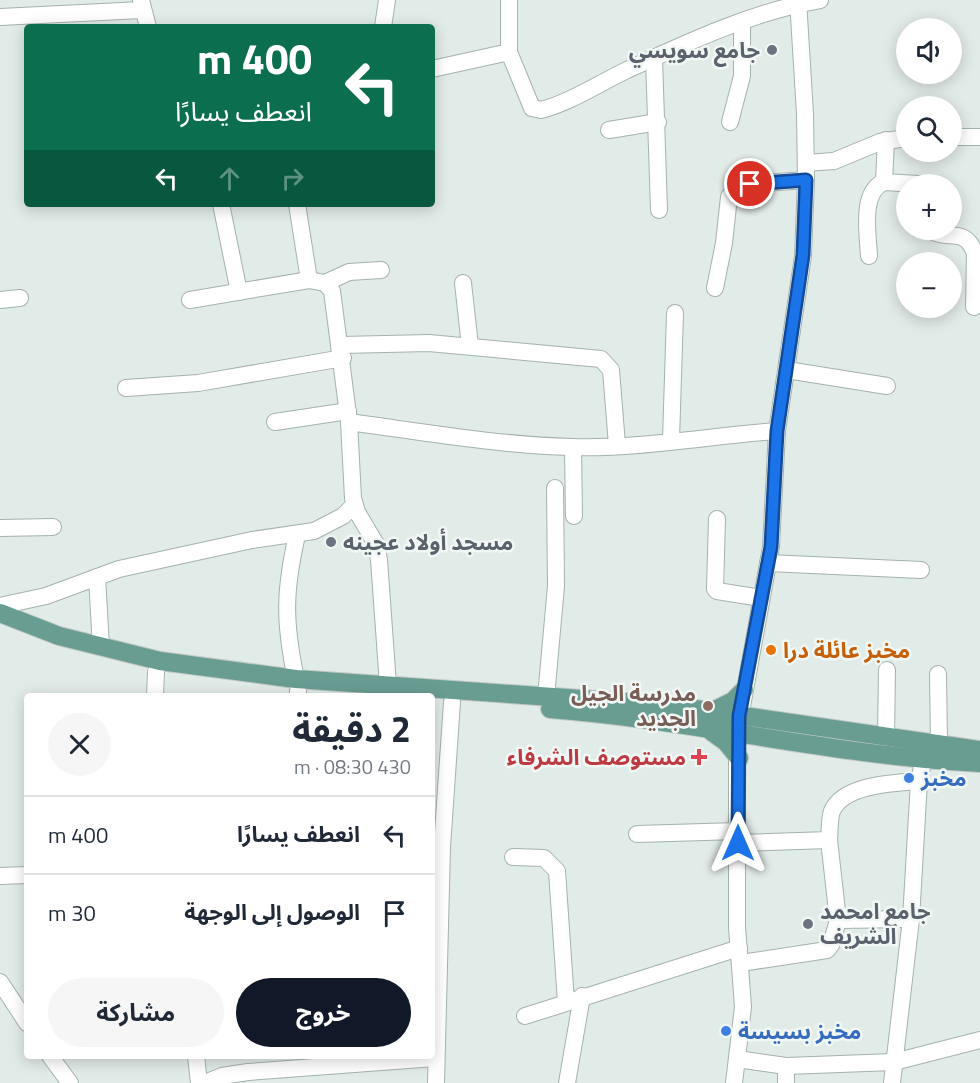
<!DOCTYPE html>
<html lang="ar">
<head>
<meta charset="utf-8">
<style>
	:root { --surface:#fff; --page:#f6f6f7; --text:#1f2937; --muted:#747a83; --line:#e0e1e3; --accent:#111827 }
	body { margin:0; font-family:"Titillium Web","Noto Sans Arabic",sans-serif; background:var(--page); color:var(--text); direction:rtl; height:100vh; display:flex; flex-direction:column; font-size:22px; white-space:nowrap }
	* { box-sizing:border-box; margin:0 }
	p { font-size:20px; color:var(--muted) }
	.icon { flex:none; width:33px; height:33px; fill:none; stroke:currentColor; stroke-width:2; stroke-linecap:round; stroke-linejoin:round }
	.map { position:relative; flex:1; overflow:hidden; direction:ltr }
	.sheet { position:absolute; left:24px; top:693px; width:411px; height:366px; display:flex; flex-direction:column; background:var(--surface); border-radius:6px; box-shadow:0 3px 15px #0003; direction:rtl }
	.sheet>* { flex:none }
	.top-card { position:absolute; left:24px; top:24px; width:411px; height:183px; border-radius:6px; box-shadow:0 3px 15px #0003; direction:rtl; background:#0b6e4f; color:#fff; overflow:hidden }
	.buttons { position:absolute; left:896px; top:18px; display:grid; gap:12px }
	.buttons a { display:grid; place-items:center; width:66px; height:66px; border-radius:50%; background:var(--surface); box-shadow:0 3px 15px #0003; font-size:30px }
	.pin { position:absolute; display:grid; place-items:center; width:51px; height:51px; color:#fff; margin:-26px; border:3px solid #fff; border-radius:50%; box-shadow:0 2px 6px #0007 }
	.me { position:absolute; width:66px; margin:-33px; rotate:0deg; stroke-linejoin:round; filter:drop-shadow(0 0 4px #0008) }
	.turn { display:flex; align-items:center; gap:21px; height:126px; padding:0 24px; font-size:27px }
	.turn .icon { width:78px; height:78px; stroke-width:2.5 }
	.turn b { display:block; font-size:42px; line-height:51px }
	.lanes { display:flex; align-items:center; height:57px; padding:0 24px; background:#0003; justify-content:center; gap:30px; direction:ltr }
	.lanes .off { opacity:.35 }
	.round { display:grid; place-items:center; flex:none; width:63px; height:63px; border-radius:32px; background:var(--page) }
	.overview { display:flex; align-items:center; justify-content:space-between; height:102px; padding:0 24px }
	h1 { font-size:36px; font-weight:700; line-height:45px }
	.action { display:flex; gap:12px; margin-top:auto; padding:12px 24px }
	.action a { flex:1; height:69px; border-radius:36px; background:var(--accent); color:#fff; font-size:24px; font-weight:700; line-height:69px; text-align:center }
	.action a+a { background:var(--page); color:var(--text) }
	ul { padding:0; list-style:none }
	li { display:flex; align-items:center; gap:18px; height:78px; padding:0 24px; border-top:2px solid var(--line) }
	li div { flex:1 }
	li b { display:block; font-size:22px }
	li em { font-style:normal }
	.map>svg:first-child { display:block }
</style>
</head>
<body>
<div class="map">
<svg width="980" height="1083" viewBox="0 0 980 1083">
	<rect width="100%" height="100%" fill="#e1ebe7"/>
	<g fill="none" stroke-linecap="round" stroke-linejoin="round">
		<g stroke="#a4b2ae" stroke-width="18">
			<g id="minor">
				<polyline points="141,0 148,27"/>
				<path d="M509,0V52L532,108L541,110C567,104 600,83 625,71C686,43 754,11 820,0"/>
				<polyline points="0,17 142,10"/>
				<polyline points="383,27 387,0"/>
				<polyline points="654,58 659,210"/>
				<polyline points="432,69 509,52"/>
				<polyline points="730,122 742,76 742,23"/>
				<polyline points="609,130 658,122"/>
				<polyline points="951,137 980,137"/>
				<polyline points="806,163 834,161 880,142 906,138"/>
				<polyline points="884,182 918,184"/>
				<polyline points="221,204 239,292"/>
				<polyline points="297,204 309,280"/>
				<path d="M930,230C948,242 964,225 975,253L974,307"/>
				<path d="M869,256C868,234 860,192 884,182L886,140"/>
				<polyline points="325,283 349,272 381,270"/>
				<polyline points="463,283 470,346"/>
				<polyline points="715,288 724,243 729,197 733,191 750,184 806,180"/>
				<polyline points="0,300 20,298"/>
				<polyline points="190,300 309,280 325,283 332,291 349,422 353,498 357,512 376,544 379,560 388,685"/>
				<polyline points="341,345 429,343 601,359 611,370 617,445"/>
				<polyline points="787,370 887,386"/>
				<polyline points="126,388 198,383 343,358"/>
				<polyline points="275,422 348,411"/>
				<path d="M349,422C423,432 497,445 572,447C640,449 709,436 777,431"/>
				<polyline points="671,440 675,313"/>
				<polyline points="573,447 574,516"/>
				<polyline points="717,519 715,589 717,591 761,598"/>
				<polyline points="0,528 53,527"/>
				<polyline points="768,563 921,570"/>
				<polyline points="97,577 101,647"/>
				<polyline points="0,606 46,596 119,569 252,540 314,531 343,516 354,505"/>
				<polyline points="938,674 939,743"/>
				<path d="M296,679C284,622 284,592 297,535"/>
				<polyline points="298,691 298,696"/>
				<polyline points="155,696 156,672"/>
				<polyline points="546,697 556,586 555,488"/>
				<polyline points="886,735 887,670"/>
				<polyline points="637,834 738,831"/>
				<polyline points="829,840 838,920"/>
				<path d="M738,843L829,840C830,831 829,820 832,811C844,784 895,783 919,781"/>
				<polyline points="513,857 544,858 557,871 566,1002"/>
				<polyline points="0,876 27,875"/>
				<polyline points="741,963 827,950 831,945 838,920 911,919"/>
				<polyline points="0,982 27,1023"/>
				<polyline points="525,1016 739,948"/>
				<polyline points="50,1056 70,1083"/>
				<polyline points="196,1056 199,1083"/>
				<polyline points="737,1059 786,1066 894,1062 980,1040"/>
				<polyline points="205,1083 222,1076 248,1072 435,1058"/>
				<polyline points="436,1083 442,847 452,702"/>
				<polyline points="567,1083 582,996"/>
				<polyline points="734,1083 743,1007 737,927 737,734 771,547 777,431 803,256 806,180 805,114 798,0"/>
				<polyline points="786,1083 786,1066"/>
				<polyline points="892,1083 911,919 919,781 924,758"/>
			</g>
		</g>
		<g stroke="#c1c8c6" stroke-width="20">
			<g id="major">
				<polyline points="0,613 59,636 160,661 296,679 667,705 980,750"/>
				<path d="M550,709C694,720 835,756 980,763"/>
				<polyline points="711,712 733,701 744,690"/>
				<polyline points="712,732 726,742 739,758"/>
			</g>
		</g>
		<use href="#minor" stroke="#fff" stroke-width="16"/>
		<use href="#major" stroke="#699d92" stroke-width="18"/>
	</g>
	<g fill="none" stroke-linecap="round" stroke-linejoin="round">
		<g stroke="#114b97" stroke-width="15">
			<polyline id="route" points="738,843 739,716 771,547 777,431 803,255 806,180 750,184"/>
		</g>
		<use href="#route" stroke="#1a73e8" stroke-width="10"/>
	</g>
	<g fill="#6b7280" stroke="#f1f7f5" stroke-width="2">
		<circle cx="772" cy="50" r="6"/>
		<circle cx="331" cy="542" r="6"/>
		<circle cx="808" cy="924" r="6"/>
	</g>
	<circle fill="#e8710a" stroke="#f1f7f5" stroke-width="2" cx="771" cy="650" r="6"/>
	<circle fill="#8d6e63" stroke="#f1f7f5" stroke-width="2" cx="708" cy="706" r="6"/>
	<path fill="#e0444e" stroke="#f1f7f5" stroke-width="2" d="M696 748h6v6h6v6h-6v6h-6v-6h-6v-6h6z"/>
	<g fill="#3f7fe0" stroke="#f1f7f5" stroke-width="2">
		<circle cx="909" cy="778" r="6"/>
		<circle cx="726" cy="1031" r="6"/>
	</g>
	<g text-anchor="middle" stroke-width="5" stroke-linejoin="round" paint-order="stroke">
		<g font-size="22" font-weight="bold" fill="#5b616d" stroke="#f1f7f5" text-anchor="start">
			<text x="760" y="58" text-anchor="end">جامع سويسي</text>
			<text x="343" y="550">مسجد أولاد عجينه</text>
			<text x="820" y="919">جامع امحمد<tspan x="820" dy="25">الشريف</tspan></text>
		</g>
		<g font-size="22" font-weight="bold" fill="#c56008" stroke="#f1f7f5" text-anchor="start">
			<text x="783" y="658">مخبز عائلة درا</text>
		</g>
		<g font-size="22" font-weight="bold" fill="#785e54" stroke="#f1f7f5" text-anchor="end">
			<text x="696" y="701">مدرسة الجيل<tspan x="696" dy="25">الجديد</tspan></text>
		</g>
		<g font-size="22" font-weight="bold" fill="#be3a42" stroke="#f1f7f5" text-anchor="end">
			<text x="686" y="765">مستوصف الشرفاء</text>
		</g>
		<g font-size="22" font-weight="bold" fill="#366cbe" stroke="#f1f7f5" text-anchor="start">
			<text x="921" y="786">مخبز</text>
			<text x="738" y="1039">مخبز بسيسة</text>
		</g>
	</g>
</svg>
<div class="buttons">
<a><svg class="icon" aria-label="sound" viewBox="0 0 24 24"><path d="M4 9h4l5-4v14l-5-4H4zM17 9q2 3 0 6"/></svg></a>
<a><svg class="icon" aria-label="search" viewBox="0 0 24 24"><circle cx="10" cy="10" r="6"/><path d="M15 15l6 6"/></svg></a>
<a>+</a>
<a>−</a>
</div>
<div class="pin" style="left:750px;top:184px;background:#d93025"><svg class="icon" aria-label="arrive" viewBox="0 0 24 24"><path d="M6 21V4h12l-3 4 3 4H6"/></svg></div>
<svg class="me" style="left:738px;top:843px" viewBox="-20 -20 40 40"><path d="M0-17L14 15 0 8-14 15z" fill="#1a73e8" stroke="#fff" stroke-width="4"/></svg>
<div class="top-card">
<div class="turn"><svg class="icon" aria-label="left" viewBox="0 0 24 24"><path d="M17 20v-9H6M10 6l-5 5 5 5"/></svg><div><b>400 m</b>انعطف يسارًا</div></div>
<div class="lanes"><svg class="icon" aria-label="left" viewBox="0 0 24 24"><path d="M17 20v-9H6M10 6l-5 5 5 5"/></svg><svg class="icon off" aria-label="ahead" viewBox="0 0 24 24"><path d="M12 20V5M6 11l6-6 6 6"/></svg><svg class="icon off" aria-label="right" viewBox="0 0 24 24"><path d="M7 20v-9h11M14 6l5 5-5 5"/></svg></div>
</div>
<section class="sheet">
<div class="overview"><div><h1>2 دقيقة</h1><p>430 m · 08:30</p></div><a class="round"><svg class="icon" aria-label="close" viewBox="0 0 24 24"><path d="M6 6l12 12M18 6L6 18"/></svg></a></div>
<ul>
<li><svg class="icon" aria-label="left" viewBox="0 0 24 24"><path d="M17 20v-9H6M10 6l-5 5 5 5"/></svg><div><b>انعطف يسارًا</b></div><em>400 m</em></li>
<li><svg class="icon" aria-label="arrive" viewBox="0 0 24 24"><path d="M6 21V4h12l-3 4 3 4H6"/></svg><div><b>الوصول إلى الوجهة</b></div><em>30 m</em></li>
</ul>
<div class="action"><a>خروج</a><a>مشاركة</a></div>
</section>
</div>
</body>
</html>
